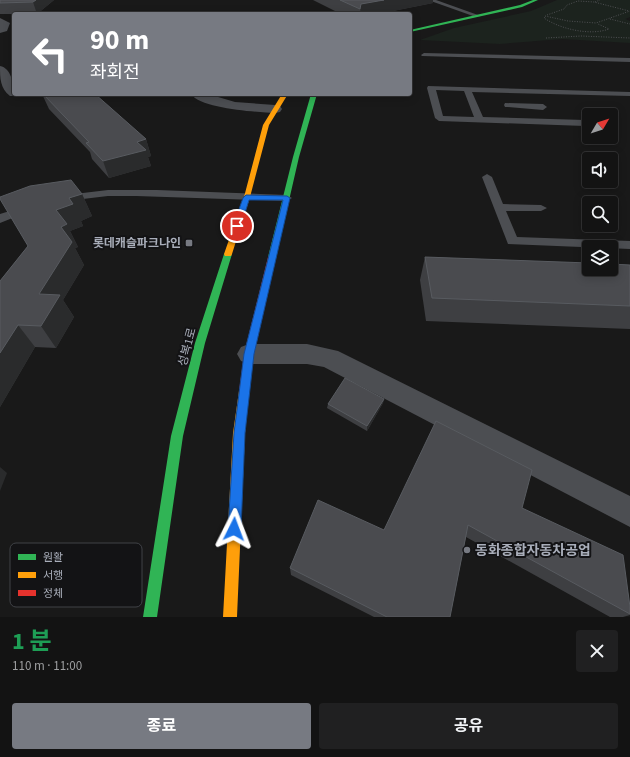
<!DOCTYPE html>
<html lang="ko">
<head>
<meta charset="utf-8">
<style>
	:root { --surface:#131313; --page:#202021; --text:#f1f3f6; --muted:#9d9ea0; --line:#323233; --accent:#777a82 }
	body { margin:0; font-family:"Source Sans 3","Noto Sans KR",sans-serif; background:var(--page); color:var(--text); height:100vh; display:flex; flex-direction:column; font-size:15px; white-space:nowrap }
	* { box-sizing:border-box; margin:0 }
	p { font-size:13px; color:var(--muted) }
	.icon { flex:none; width:22px; height:22px; fill:none; stroke:currentColor; stroke-width:2; stroke-linecap:round; stroke-linejoin:round }
	.map { position:relative; height:617px; overflow:hidden }
	.drawer { display:flex; flex-direction:column; background:var(--surface); flex:1 }
	.drawer>* { flex:none }
	.top-card { position:absolute; left:12px; top:12px; width:400px; height:84px; border-radius:4px; box-shadow:0 2px 10px #0003,0 0 0 1px var(--line); background:#777a82; color:#fff; overflow:hidden }
	.needle { width:26px; rotate:51deg }
	.buttons { position:absolute; left:582px; top:108px; display:grid; gap:8px }
	.buttons a { display:grid; place-items:center; width:36px; height:36px; border-radius:4px; background:var(--surface); box-shadow:0 2px 10px #0003,0 0 0 1px var(--line); font-size:20px }
	.pin { position:absolute; display:grid; place-items:center; width:34px; height:34px; color:#fff; margin:-17px; border:2px solid #fff; border-radius:50%; box-shadow:0 1px 4px #0007 }
	.me { position:absolute; width:44px; margin:-22px; rotate:3deg; stroke-linejoin:round; filter:drop-shadow(0 0 3px #0008) }
	.turn { display:flex; align-items:center; gap:14px; height:84px; padding:0 12px; font-size:18px }
	.turn .icon { width:52px; height:52px; stroke-width:2.5 }
	.turn b { display:block; font-size:28px; line-height:34px }
	.round { display:grid; place-items:center; flex:none; width:42px; height:42px; border-radius:4px; background:var(--page) }
	.summary { display:flex; align-items:center; justify-content:space-between; height:68px; padding:0 12px }
	h1 { font-size:24px; font-weight:700; line-height:30px; color:#1e9e55 }
	.action { display:flex; gap:8px; margin-top:auto; padding:8px 12px }
	.action a { flex:1; height:46px; border-radius:4px; background:var(--accent); color:#fff; font-size:16px; font-weight:700; line-height:46px; text-align:center }
	.action a+a { background:var(--page); color:var(--text) }
	.map>svg:first-child { display:block }
</style>
</head>
<body>
<div class="map">
<svg width="630" height="617" viewBox="0 0 630 617">
	<rect width="100%" height="100%" fill="#191919"/>
	<polygon fill="#1c231e" points="557,0 630,0 630,17 625,19 630,21 630,43 562,39 500,44 420,40 454,28 531,11"/>
	<g fill="none" stroke-linecap="round" stroke-linejoin="round">
		<g stroke="#4f5053" stroke-width="1" stroke-dasharray="1 1.5" stroke-linecap="butt">
			<polyline points="595,2 600,0"/>
			<polyline points="547,15 564,9 567,5 578,1 594,2 629,11"/>
			<polyline points="545,16 568,21 596,23 630,11"/>
			<path d="M545,17L544,18C560,29 590,36 609,29L598,24"/>
			<polyline points="610,19 630,24"/>
			<polyline points="546,38 581,36 630,38"/>
		</g>
		<g fill="#4c4e52" fill-rule="evenodd">
			<polygon points="428,0 436,0 478,15 473,16"/>
			<polygon points="424,53 630,58 630,62 422,56 421,55"/>
			<path d="M428,86L630,92V96L472,92L483,117L585,120L588,121L589,124L585,126L439,121L435,118L427,88ZM436,90L464,91L474,117L443,116Z"/>
			<polygon points="505,103 543,104 547,107 543,110 508,107 505,107 504,105"/>
			<polygon points="487,174 492,177 503,204 541,205 547,208 541,211 506,211 517,237 630,241 630,249 508,244 482,177"/>
			<polygon points="108,190 157,190 287,195 292,198 287,201 136,196 108,196 66,201 61,198 66,195"/>
			<polygon points="26,206 30,207 32,209 30,211 0,223 0,214"/>
		</g>
		<g fill="#4c4e52" fill-rule="evenodd">
			<polygon points="0,18 10,23 7,31 0,33"/>
			<path d="M0,66C11,68 14,84 14,94H20L18,96H10C0,88 0,78 0,66Z"/>
			<path d="M191,94H208L235,102L275,105L280,106L282,109L280,112L275,113C257,112 201,109 191,94Z"/>
			<polygon points="249,344 307,344 338,351 630,496 630,527 324,367 307,364 249,364 241,361 237,354 241,347"/>
		</g>
		<g fill="#30b455" fill-rule="evenodd">
			<polygon points="533,0 538,0 522,7 410,32 410,30 520,5"/>
			<polygon points="311,94 317,94 299,157 276,257 272,260 268,257 293,157"/>
			<polygon points="228,251 232,254 205,343 183,436 157,617 143,617 171,436 195,343 224,254"/>
		</g>
		<g fill="#ff9f0a" fill-rule="evenodd">
			<polygon points="282,94 288,94 269,125 250,197 232,254 231,256 225,256 224,254 244,197 263,125"/>
			<polygon points="244,386 248,388 249,391 245,433 237,617 223,617 233,433 239,391 240,388"/>
		</g>
		<polygon fill="#e5322d" fill-rule="evenodd" points="272,254 276,257 254,354 249,391 248,394 244,396 240,394 239,391 244,354 268,257"/>
	</g>
	<g fill="#3e3f42">
		<polygon points="0,0 54,0 37,14 0,14"/>
		<polygon points="313,0 433,0 433,3 378,14 341,14"/>
		<polygon points="42,94 146,139 151,156 148,157 151,166 109,178 92,159 90,152 49,109"/>
		<polygon points="82,194 92,216 81,221 83,226 70,231 78,247 75,248 84,265 63,300 74,317 56,348 35,347 0,407 0,281 28,246"/>
		<polygon points="425,257 630,265 630,329 426,321 420,280"/>
		<polygon points="384,399 383,403 367,431 327,408 328,404"/>
		<polygon points="522,508 630,614 630,615 623,617 610,617 466,537 450,617 374,617 291,575 290,568 384,530"/>
	</g>
	<g fill="#2a2b2c">
		<polygon points="36,0 54,0 37,14 33,2"/>
		<polygon points="384,0 433,0 433,3 378,14 360,14 361,4"/>
		<polygon points="146,139 151,156 148,157 151,166 109,178 103,161 137,142"/>
		<polygon points="82,194 92,216 81,221 83,226 70,231 78,247 75,248 84,265 63,300 74,317 56,348 41,326 39,294 61,227 56,210 69,198"/>
		<polygon points="18,325 35,347 0,407 0,353"/>
		<polygon points="384,399 383,403 367,431 367,426"/>
		<polygon points="0,467 7,473 0,491"/>
	</g>
	<g fill="#4a4b4f" stroke="#585b60">
		<polygon points="0,0 36,0 33,2 0,3"/>
		<polygon points="340,0 384,0 361,4 360,9"/>
		<polygon points="43,94 95,94 146,139 137,142 146,150 103,161 86,143 89,142"/>
		<polygon points="71,180 82,194 69,198 73,204 56,210 67,224 61,227 72,242 39,294 60,295 41,326 18,325 0,353 0,281 28,246 0,199 0,197 30,186"/>
		<polygon points="425,257 589,263 589,269 611,269 611,264 630,265 630,306 432,298"/>
		<polygon points="345,378 384,399 367,426 328,404"/>
		<polygon points="436,421 532,470 522,508 623,555 630,607 630,614 468,525 450,617 387,617 290,568 318,500 384,530"/>
	</g>
	<polygon fill="#1a73e8" stroke="#114b97" points="246,195 287,196 290,198 254,354 245,433 241,529 239,533 234,535 230,533 228,529 234,433 244,354 283,200 249,200 241,226 237,229 234,228 233,226 243,198"/>
	<g fill="#777a82" stroke="#131315" stroke-width="1.5">
		<rect x="185" y="239" width="8" height="8" rx="2"/>
		<circle cx="467" cy="550" r="4"/>
	</g>
	<g text-anchor="middle" stroke-width="4" stroke-linejoin="round" paint-order="stroke">
		<g font-size="12" font-weight="bold" fill="#a9aeba" stroke="#131315" text-anchor="end">
			<text x="181" y="247">롯데캐슬파크나인</text>
		</g>
		<g font-size="12" fill="#a9aeba" stroke="#131315">
			<text transform="translate(187 347) rotate(-75)" y="4">성복1로</text>
		</g>
		<g font-size="14" font-weight="bold" fill="#a9aeba" stroke="#131315" text-anchor="start">
			<text x="475" y="555">동화종합자동차공업</text>
		</g>
	</g>
	<rect x="10" y="543" width="132" height="64" rx="6" fill="#131315" stroke="#404247" stroke-width="1"/>
	<rect x="18" y="554" width="18" height="6" fill="#30b455"/>
	<rect x="18" y="572" width="18" height="6" fill="#ff9f0a"/>
	<rect x="18" y="590" width="18" height="6" fill="#e5322d"/>
	<g font-size="11" fill="#a9aeba">
		<text x="43" y="561">원활</text>
		<text x="43" y="579">서행</text>
		<text x="43" y="597">정체</text>
	</g>
</svg>
<div class="buttons">
<a><svg class="needle" viewBox="-14 -14 28 28"><path d="M0-13l5 13h-10z" fill="#e53935"/><path d="M0 13l5-13h-10z" fill="#9d9ea0"/></svg></a>
<a><svg class="icon" aria-label="sound" viewBox="0 0 24 24"><path d="M4 9h4l5-4v14l-5-4H4zM17 9q2 3 0 6"/></svg></a>
<a><svg class="icon" aria-label="search" viewBox="0 0 24 24"><circle cx="10" cy="10" r="6"/><path d="M15 15l6 6"/></svg></a>
<a><svg class="icon" aria-label="layers" viewBox="0 0 24 24"><path d="M12 4l9 5-9 5-9-5zM3 14l9 5 9-5"/></svg></a>
</div>
<div class="pin" style="left:237px;top:226px;background:#d93025"><svg class="icon" aria-label="arrive" viewBox="0 0 24 24"><path d="M6 21V4h12l-3 4 3 4H6"/></svg></div>
<svg class="me" style="left:234px;top:529px" viewBox="-20 -20 40 40"><path d="M0-17L14 15 0 8-14 15z" fill="#1a73e8" stroke="#fff" stroke-width="4"/></svg>
<div class="top-card">
<div class="turn"><svg class="icon" aria-label="left" viewBox="0 0 24 24"><path d="M17 20v-9H6M10 6l-5 5 5 5"/></svg><div><b>90 m</b>좌회전</div></div>
</div>
</div>
<section class="drawer">
<div class="summary"><div><h1>1 분</h1><p>110 m · 11:00</p></div><a class="round"><svg class="icon" aria-label="close" viewBox="0 0 24 24"><path d="M6 6l12 12M18 6L6 18"/></svg></a></div>
<div class="action"><a>종료</a><a>공유</a></div>
</section>
</body>
</html>
